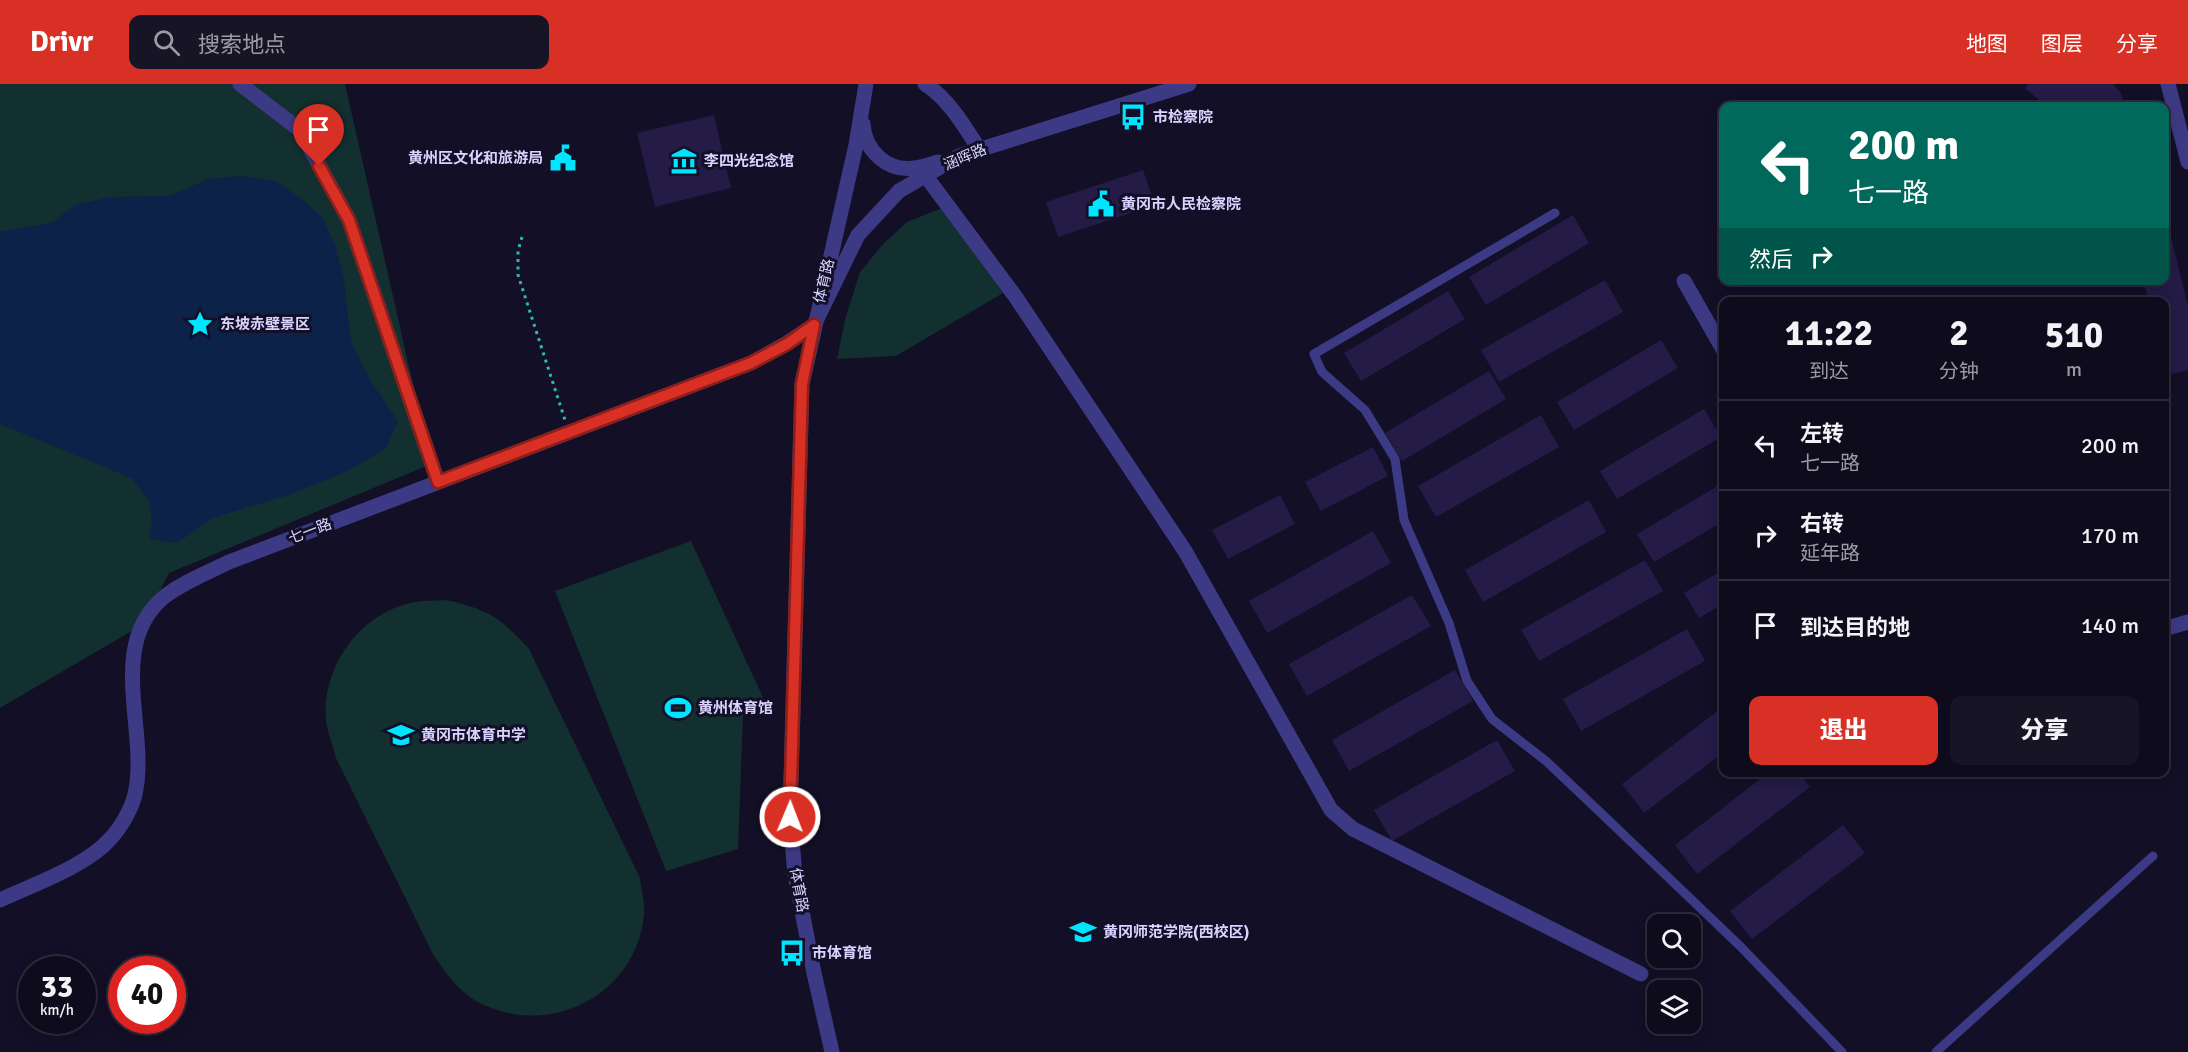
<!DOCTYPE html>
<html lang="zh">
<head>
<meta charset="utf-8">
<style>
	:root { --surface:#0e0b1c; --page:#171425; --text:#f1f3f6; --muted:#9b9ba3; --line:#2e2b3b; --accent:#d93025 }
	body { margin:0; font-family:Signika,"Noto Sans SC",sans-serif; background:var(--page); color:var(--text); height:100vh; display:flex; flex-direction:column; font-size:22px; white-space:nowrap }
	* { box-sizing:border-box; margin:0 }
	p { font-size:20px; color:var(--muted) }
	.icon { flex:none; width:33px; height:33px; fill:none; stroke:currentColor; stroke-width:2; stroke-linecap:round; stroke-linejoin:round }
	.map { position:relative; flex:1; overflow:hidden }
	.side { position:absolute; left:1719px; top:213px; width:450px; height:480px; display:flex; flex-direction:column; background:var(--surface); border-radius:12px; box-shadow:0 3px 15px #0003,0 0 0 2px var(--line) }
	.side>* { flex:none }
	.banner { position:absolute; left:1719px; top:18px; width:450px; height:183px; border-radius:12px; box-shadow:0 3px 15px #0003,0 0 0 2px var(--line); background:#00695c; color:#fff; overflow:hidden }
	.controls { position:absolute; left:1647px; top:830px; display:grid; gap:12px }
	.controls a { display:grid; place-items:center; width:54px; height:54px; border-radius:12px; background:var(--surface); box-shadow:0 3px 15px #0003,0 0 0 2px var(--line); font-size:30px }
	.speed { position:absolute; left:18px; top:872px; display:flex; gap:12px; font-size:30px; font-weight:700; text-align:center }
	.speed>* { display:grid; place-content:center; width:78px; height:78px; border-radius:50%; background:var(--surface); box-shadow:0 3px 15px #0003,0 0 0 2px var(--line); line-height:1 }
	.speed small { font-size:15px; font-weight:400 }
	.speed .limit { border:9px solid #d22; background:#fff; color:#111 }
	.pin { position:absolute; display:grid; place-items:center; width:51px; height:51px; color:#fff; margin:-62px -26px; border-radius:50% 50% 50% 0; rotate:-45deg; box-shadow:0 0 6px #0007 }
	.pin .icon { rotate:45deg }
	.me { position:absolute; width:66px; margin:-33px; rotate:1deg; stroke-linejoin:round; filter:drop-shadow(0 0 4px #0008) }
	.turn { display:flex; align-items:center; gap:21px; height:126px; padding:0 30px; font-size:27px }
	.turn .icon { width:78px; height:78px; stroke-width:2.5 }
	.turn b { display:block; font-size:42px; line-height:51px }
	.then { display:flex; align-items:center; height:57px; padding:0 30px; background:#0003; gap:12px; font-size:22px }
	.eta { display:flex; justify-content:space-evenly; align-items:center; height:102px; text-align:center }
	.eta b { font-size:36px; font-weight:800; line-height:42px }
	.button { display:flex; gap:12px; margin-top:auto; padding:12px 30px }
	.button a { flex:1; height:69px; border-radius:12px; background:var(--accent); color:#fff; font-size:24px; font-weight:800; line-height:69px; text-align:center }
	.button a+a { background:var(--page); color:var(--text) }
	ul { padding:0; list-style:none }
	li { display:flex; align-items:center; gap:18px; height:90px; padding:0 30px; border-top:2px solid var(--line) }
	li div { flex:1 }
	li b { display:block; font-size:22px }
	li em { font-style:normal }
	header { display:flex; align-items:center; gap:36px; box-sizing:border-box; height:84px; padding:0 30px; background:var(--accent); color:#fff }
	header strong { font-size:28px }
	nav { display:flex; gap:33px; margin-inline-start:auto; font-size:21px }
	.search { width:420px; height:54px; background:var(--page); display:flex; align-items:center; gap:15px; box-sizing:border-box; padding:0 21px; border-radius:12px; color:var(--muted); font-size:22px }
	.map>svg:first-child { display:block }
</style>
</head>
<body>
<header>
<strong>Drivr</strong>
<div class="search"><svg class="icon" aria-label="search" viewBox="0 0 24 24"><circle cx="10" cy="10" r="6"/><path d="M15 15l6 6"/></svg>搜索地点</div>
<nav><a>地图</a><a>图层</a><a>分享</a></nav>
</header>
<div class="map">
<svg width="2188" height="968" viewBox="0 0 2188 968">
	<rect width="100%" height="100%" fill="#130f26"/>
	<g fill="#12302f">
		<polygon points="0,0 345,0 431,380 169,489 142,541 0,624"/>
		<polygon points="942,124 1003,209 896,272 837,275 845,236 860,188 884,159 907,138"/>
		<polygon points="691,457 765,618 743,630 738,765 666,787 555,507"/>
		<path d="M447,516C489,526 500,533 529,565L640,794C641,805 645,819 644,830C637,909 554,953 484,921C461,911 446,890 433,870L336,674C333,662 328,650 326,638C321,583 360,528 415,518C425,516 437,517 447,516Z"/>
	</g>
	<polygon fill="#0c2248" points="239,92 276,97 298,112 322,133 336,163 344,195 351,258 372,299 398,337 386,364 348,387 289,411 212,434 177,459 149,455 152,439 149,416 131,394 0,340 0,148 53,138 75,121 110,113 170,112 208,95"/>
	<g fill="#241b47">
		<polygon points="2028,0 2113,0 2121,9 2125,22 2046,22 2025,4"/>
		<polygon points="714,31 731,104 655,123 637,49"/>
		<polygon points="1143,86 1155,121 1058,153 1046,118"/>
		<polygon points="1573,131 1589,159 1486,221 1469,193"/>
		<polygon points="2171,153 2188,222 2188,286 2167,291 2164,281 2164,218 2149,218 2143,196 2164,196 2164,154"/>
		<polygon points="1605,196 1623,228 1499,298 1481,266"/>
		<polygon points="1448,207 1465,235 1361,297 1344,269"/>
		<polygon points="1661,256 1678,284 1574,346 1557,318"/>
		<polygon points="1489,287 1506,315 1402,377 1385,349"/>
		<polygon points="1704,325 1721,353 1617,415 1600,387"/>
		<polygon points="1541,331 1559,363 1436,433 1418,402"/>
		<polygon points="1373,363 1388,392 1321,427 1305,398"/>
		<polygon points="1724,398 1724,437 1654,478 1637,450"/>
		<polygon points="1280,411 1295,440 1228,475 1212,446"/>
		<polygon points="1589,416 1606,448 1483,518 1465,486"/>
		<polygon points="1373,447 1391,479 1267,549 1249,517"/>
		<polygon points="1645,476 1663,507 1539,577 1521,546"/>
		<polygon points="1724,485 1724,519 1699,534 1684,509"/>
		<polygon points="1412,511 1431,542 1307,612 1289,580"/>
		<polygon points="1687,545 1705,577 1581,647 1563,615"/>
		<polygon points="1455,586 1473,617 1349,687 1332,656"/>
		<polygon points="1724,622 1724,668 1644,729 1622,700"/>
		<polygon points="1497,656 1515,687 1392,757 1374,726"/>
		<polygon points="1769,688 1798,688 1810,703 1697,790 1675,761"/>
		<polygon points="1843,741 1865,769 1752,855 1730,827"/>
	</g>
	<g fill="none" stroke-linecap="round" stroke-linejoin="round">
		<polyline stroke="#2fb8b0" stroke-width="3" stroke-dasharray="3 4.5" stroke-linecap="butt" points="522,153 518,167 518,191 565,336"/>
		<g stroke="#3d3a85" stroke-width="9">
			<polyline points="1555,129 1314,270 1322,288 1365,326 1395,375 1404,436 1449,539 1467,597 1492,635 1546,677 1603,731 1740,862 1842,968"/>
			<polyline points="1936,968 2153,772"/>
		</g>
		<g stroke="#3d3a85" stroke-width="15">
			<polyline points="240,0 300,46 349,136 438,398"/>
			<path d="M925,0C948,14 965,43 979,65"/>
			<polyline points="2168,0 2188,78"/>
			<polyline points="925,91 1015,212 1185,467 1331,726 1353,745 1641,890"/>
			<polyline points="1684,197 1724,267"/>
			<polyline points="2164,545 2188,538"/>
		</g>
		<g stroke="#3d3a85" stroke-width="15">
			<path d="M863,40C865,67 887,88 915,84C923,83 931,80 938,78"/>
			<path d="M0,816C34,800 87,782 111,754C122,742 134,721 136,705C147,644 107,560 164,513C183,498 207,489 229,478L751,279L787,259L814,241L858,151L899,107L959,72L1189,0"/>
			<polyline points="832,968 814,889 795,791 790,733 802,300 856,61 866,0"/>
		</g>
	</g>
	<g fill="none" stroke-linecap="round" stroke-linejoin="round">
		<g stroke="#8d1f18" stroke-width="15">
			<polyline id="route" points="319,82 349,136 438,398 751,279 787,260 814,241 802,300 790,733"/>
		</g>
		<use href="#route" stroke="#d93025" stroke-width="10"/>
	</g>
	<defs>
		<g id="bus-bare" transform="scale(2.07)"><path d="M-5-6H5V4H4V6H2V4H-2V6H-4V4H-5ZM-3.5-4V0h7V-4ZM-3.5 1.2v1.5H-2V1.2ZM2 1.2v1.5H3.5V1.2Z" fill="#00e5ff" stroke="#130f26" stroke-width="2.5" paint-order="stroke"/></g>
		<g id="civic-bare" transform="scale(2.07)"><path d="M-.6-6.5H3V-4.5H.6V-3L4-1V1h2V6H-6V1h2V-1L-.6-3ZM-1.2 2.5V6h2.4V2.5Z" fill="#00e5ff" stroke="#130f26" stroke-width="2.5" paint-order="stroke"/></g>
		<g id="museum-bare" transform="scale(2.07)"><path d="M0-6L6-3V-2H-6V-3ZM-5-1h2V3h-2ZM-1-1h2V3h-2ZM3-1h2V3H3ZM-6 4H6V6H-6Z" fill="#00e5ff" stroke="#130f26" stroke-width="2.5" paint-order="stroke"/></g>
		<g id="sight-bare" transform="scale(2.07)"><path d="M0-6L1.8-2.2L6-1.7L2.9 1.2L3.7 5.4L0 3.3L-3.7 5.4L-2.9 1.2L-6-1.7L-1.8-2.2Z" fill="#00e5ff" stroke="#130f26" stroke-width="2.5" paint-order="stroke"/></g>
		<g id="stadium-bare" transform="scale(2.07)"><path d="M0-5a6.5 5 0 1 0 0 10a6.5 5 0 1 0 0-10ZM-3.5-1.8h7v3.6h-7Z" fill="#00e5ff" stroke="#130f26" stroke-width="2.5" paint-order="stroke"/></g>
		<g id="school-bare" transform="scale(2.07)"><path d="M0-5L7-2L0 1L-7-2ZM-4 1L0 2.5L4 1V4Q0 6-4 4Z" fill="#00e5ff" stroke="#130f26" stroke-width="2.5" paint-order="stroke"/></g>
		<g id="university-bare" transform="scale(2.07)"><path d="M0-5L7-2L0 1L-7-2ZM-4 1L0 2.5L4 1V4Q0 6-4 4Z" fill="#00e5ff" stroke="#130f26" stroke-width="2.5" paint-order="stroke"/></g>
	</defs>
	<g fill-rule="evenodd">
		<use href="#bus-bare" x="1133" y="33"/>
		<use href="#civic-bare" x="563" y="74"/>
		<use href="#museum-bare" x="684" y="77"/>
		<use href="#civic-bare" x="1101" y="120"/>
		<use href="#sight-bare" x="200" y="240"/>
		<use href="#stadium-bare" x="678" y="624"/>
		<use href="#school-bare" x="401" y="651"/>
		<use href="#university-bare" x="1083" y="848"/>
		<use href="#bus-bare" x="792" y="869"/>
	</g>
	<g text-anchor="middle" stroke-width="6" stroke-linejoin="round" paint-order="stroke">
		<g font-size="15" font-weight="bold" fill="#d9d4ff" stroke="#130f26" text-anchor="start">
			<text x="1153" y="38">市检察院</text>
			<text x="543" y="79" text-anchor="end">黄州区文化和旅游局</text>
			<text x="704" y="82">李四光纪念馆</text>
			<text x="1121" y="125">黄冈市人民检察院</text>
			<text x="220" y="245">东坡赤壁景区</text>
			<text x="698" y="629">黄州体育馆</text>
			<text x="421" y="656">黄冈市体育中学</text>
			<text x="1103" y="853">黄冈师范学院(西校区)</text>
			<text x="812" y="874">市体育馆</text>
		</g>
		<g font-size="15" fill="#d9d4ff" stroke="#130f26">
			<text transform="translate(965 73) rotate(-23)" y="5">涵晖路</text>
			<text transform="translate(824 197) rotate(-77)" y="5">体育路</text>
			<text transform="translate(310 447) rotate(-21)" y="5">七一路</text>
			<text transform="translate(799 806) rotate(80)" y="5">体育路</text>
		</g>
	</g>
</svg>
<div class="controls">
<a><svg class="icon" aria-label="search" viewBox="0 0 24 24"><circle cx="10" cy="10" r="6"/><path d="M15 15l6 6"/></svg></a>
<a><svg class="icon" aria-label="layers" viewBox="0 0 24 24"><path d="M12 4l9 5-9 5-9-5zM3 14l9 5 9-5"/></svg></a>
</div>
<div class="speed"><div>33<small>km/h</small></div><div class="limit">40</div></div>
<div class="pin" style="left:319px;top:82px;background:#d93025"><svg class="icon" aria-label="arrive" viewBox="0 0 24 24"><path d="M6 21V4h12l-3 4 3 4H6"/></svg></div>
<svg class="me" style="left:790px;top:733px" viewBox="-20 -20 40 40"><circle r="17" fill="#d93025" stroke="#fff" stroke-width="3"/><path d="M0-11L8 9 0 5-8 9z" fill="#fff"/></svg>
<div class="banner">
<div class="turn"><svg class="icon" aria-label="left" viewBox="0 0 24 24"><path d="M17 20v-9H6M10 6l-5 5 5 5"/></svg><div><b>200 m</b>七一路</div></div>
<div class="then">然后<svg class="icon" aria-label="right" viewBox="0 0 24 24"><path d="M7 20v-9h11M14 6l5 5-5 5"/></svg></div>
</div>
<section class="side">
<div class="eta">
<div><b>11:22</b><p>到达</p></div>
<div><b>2</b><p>分钟</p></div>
<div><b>510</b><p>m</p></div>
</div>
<ul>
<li><svg class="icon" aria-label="left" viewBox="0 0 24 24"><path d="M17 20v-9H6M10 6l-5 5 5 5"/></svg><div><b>左转</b><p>七一路</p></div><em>200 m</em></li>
<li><svg class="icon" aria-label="right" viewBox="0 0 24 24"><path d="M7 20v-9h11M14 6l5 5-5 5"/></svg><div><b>右转</b><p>延年路</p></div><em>170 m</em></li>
<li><svg class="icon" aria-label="arrive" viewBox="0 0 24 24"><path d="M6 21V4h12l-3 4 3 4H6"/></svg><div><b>到达目的地</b></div><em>140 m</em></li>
</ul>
<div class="button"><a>退出</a><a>分享</a></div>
</section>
</div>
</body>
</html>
